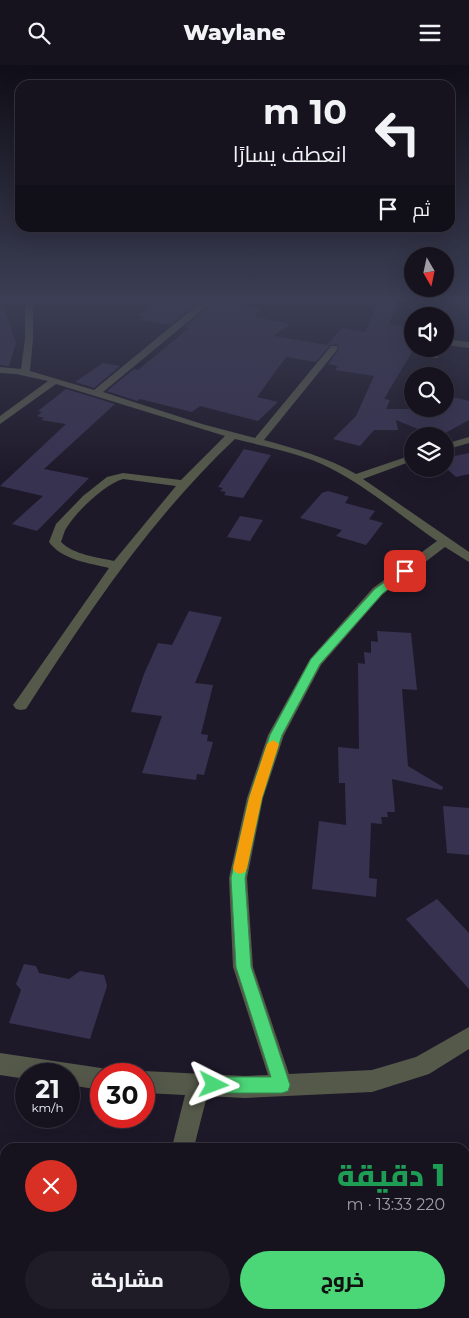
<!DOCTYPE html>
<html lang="ar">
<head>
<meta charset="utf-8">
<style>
	:root { --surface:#16131f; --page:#1f1c28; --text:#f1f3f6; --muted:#9e9ea4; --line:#35323d; --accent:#4bd677 }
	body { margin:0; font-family:Montserrat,Cairo,sans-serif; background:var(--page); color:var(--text); direction:rtl; height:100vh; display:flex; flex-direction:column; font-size:19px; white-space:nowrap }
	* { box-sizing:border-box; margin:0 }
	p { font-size:16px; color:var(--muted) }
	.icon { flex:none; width:28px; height:28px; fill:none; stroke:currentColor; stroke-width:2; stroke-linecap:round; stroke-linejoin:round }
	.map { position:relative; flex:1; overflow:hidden; direction:ltr }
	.sheet { position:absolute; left:0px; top:1078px; width:470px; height:176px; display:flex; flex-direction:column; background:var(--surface); border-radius:15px 15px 0 0; box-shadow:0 5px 20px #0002,0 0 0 1px var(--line); direction:rtl }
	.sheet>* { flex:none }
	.banner { position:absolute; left:15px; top:15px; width:440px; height:152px; border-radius:15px; box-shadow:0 5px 20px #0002,0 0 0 1px var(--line); direction:rtl; background:#16131f; color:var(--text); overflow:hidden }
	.needle { width:32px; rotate:171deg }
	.controls { position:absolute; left:404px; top:182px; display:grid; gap:10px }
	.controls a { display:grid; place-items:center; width:50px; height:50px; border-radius:50%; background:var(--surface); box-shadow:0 5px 20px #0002,0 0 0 1px var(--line); font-size:25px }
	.speed { position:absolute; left:15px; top:998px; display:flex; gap:10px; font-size:25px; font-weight:700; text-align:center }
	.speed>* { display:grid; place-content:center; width:65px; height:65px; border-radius:50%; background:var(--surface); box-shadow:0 5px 20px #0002,0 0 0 1px var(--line); line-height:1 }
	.speed small { font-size:12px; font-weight:400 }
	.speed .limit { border:8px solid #d22; background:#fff; color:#111 }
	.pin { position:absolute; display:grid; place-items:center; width:42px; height:42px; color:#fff; margin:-21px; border-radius:10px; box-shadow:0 2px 8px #0006 }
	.me { position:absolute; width:55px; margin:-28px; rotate:93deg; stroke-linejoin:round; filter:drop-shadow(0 0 4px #0008) }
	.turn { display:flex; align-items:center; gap:18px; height:105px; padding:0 25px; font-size:22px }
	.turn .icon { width:65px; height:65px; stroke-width:2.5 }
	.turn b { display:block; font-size:35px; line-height:42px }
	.then { display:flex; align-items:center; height:48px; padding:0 25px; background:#0003; gap:10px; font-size:19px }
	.round { display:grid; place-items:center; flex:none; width:52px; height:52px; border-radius:26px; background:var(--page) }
	.overview { display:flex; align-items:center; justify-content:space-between; height:85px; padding:0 25px }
	h1 { font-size:30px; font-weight:800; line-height:38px; color:#1e9e55 }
	.primary-button { display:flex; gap:10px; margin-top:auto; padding:10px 25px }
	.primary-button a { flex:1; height:58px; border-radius:30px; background:var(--accent); color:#111; font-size:20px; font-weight:800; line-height:58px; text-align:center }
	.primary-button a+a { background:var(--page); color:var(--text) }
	header { display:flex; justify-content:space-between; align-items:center; height:65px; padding:0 25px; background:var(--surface); font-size:22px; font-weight:800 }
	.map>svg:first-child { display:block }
</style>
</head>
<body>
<header><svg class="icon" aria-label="menu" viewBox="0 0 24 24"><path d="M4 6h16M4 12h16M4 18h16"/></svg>Waylane<svg class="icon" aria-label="search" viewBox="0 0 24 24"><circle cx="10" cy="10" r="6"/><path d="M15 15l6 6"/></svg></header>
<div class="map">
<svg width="469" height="1253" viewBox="0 0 469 1253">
	<rect width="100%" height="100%" fill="#1e1929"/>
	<g fill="#383251">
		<polygon points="156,236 200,236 170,260 139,255 145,251 139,250"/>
		<polygon points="208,236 262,244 253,251 290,259 274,271 327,280 342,263 365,267 378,236 396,237 390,259 412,262 412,287 384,334 390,335 386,344 445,344 445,330 469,336 469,355 440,371 435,371 396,355 398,365 374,365 360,381 333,374 356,351 374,311 335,305 338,301 328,299 338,286 337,279 330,280 316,297 286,292 257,332 278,337 258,356 200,341 192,347 140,334 137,336 107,326 134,304 138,305 189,263 185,262 208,242"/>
		<polygon points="0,240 3,240 16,278 9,301 0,300"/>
		<polygon points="103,298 120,301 94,323 75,317"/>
		<polygon points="66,324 115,339 44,404 89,413 37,466 12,459 43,431 0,421 66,359 41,355 44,353 37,351 42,347 38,346"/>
		<polygon points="244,384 271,390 243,433 224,430 226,427 220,426 223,423 218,422"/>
		<polygon points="469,388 469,409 456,412 445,402 445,393"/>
		<polygon points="328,426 349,432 345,438 375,446 369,454 383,458 366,480 336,471 342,465 300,453 322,428"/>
		<polygon points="240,451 263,455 250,476 227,472"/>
		<polygon points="189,546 222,552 195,618 213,620 201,669 208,670 207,676 213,677 204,710 197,709 196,715 142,708 162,651 131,647 144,609 158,578 172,580"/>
		<polygon points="377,566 411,568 417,625 402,624 408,701 443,722 442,725 392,714 395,747 387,747 388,752 381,752 382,759 371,758 369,813 377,814 376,832 312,824 319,756 346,760 345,718 339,718 338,682 359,684 358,598 365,599 364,587 371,588 371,576 378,577"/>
		<polygon points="443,741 469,743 469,790 447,788"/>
		<polygon points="437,834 469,868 469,924 406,854"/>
		<polygon points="24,899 36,901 39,908 69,914 80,906 104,910 107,921 90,974 9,958 21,925 16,919"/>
	</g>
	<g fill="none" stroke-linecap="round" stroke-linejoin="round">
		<g fill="#55594a" fill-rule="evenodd">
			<path d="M25,236H33V274L30,306L94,325L201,237H207V241L103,327L202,359L255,373L331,281H337V285L264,375C296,384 327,392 356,409L412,390V396L363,414L469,487V497L445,482L383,529L321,600L284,670L263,733L247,813L253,902L289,1009L372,1005L416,992L469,962V984L429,1009L372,1027L245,1033L207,1031L194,1082H172L185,1030L144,1028V1009H137L144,1006L245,1011L268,1010L233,902L229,813L247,733L268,670L310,594L373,523L437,476C402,452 368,422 330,403C301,388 266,382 235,374C151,453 88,548 26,644L21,645L16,644L13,640L16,636L109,503C89,498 62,495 49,477L56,459L83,431L107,412L123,408L181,415L225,371L56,319L0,359V351L48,316L16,309L0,308V302L21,304L25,274ZM123,414L176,421L114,496C97,492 74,490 61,477C63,472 64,466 67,462C77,446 105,419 123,414Z"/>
			<polygon points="445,274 469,277 469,283 445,280"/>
			<polygon points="432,284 440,284 438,293 432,293"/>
			<polygon points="469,372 469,378 445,385 445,379"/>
			<polygon points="0,988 101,1003 109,1006 110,1009 101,1009 101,1025 69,1020 69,1009 26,1009 26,1014 0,1010"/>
			<polygon points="130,1249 156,1249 155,1253 129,1253"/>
		</g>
	</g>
	<linearGradient id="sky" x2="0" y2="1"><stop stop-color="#100e17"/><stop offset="0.57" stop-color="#3b3e54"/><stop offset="1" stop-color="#3b3e54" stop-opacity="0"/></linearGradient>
	<rect width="469" height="411" fill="url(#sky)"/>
	<polygon fill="#4bd677" stroke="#318b4d" points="405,503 408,504 408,508 382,529 320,599 282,670 262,733 245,813 251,902 290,1020 288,1026 282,1028 214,1028 208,1026 206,1020 208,1014 214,1012 271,1012 236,902 231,813 249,733 270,670 311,594 375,524"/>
	<polygon fill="#f59e0b" points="273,675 279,679 262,733 247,803 245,807 240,809 235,807 233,803 249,733 267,679"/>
</svg>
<div class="controls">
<a><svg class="needle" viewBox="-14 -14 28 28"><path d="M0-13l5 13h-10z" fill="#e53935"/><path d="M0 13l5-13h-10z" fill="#9e9ea4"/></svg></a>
<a><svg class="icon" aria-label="sound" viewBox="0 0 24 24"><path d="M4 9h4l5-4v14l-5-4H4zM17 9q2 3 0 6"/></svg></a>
<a><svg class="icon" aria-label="search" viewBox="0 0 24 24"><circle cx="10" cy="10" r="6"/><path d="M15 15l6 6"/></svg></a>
<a><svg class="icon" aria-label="layers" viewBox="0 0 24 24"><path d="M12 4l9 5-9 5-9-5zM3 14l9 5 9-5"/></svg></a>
</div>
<div class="speed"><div>21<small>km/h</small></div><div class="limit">30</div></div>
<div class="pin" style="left:405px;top:506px;background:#d93025"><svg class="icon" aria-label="arrive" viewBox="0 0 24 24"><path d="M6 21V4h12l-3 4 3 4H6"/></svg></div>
<svg class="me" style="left:214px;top:1020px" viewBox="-20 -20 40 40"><path d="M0-17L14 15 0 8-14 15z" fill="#4bd677" stroke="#fff" stroke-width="4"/></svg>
<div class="banner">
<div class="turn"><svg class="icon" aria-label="left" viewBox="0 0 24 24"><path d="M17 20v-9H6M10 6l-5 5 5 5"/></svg><div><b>10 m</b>انعطف يسارًا</div></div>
<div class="then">ثم<svg class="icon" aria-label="arrive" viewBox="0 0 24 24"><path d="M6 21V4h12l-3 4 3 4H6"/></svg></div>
</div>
<section class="sheet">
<div class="overview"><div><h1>1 دقيقة</h1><p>220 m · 13:33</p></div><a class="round" style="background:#d93025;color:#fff"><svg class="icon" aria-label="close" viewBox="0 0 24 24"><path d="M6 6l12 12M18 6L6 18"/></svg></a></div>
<div class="primary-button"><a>خروج</a><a>مشاركة</a></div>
</section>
</div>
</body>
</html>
